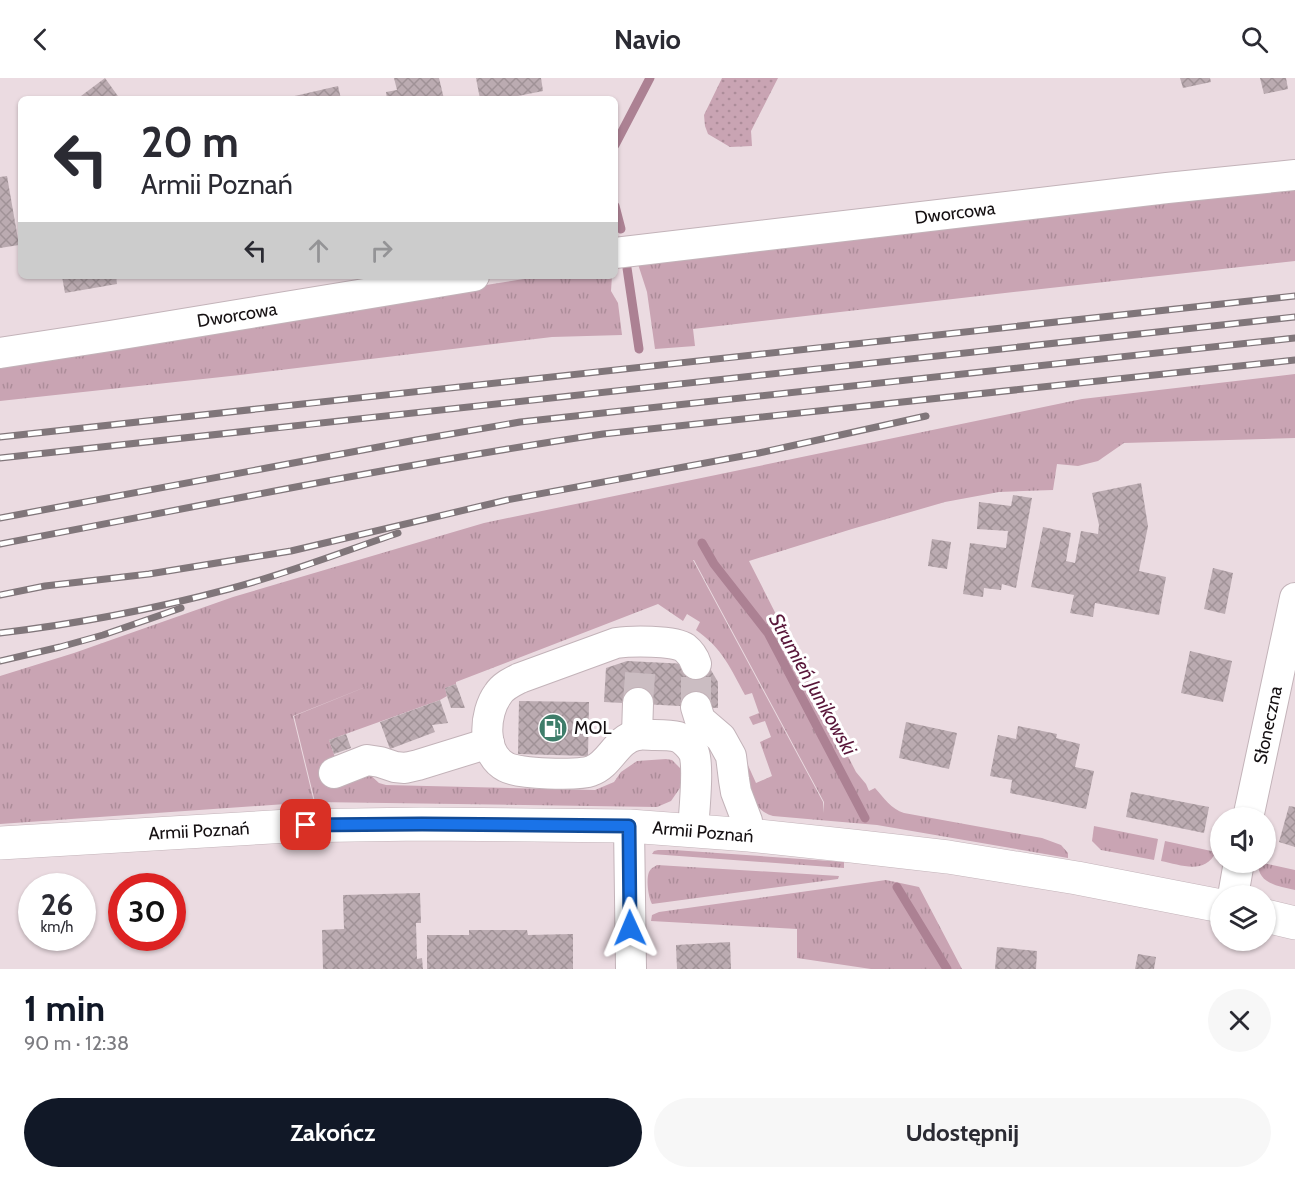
<!DOCTYPE html>
<html lang="pl">
<head>
<meta charset="utf-8">
<style>
	:root { --surface:#fff; --page:#f7f7f7; --text:#2b2b33; --muted:#7c7c81; --accent:#111827 }
	body { margin:0; font-family:Cabin,sans-serif; background:var(--page); color:var(--text); height:100vh; display:flex; flex-direction:column; font-size:22px; white-space:nowrap }
	* { box-sizing:border-box; margin:0 }
	p { font-size:20px; color:var(--muted) }
	.icon { flex:none; width:33px; height:33px; fill:none; stroke:currentColor; stroke-width:2; stroke-linecap:round; stroke-linejoin:round }
	.map { position:relative; height:891px; overflow:hidden }
	.drawer { display:flex; flex-direction:column; background:var(--surface); flex:1 }
	.drawer>* { flex:none }
	.top-card { position:absolute; left:18px; top:18px; width:600px; height:183px; border-radius:9px; box-shadow:0 2px 4px #0004; background:#fff; color:var(--text); overflow:hidden }
	.fabs { position:absolute; left:1210px; top:729px; display:grid; gap:12px }
	.fabs a { display:grid; place-items:center; width:66px; height:66px; border-radius:50%; background:var(--surface); box-shadow:0 2px 4px #0004; font-size:30px }
	.speed { position:absolute; left:18px; top:795px; display:flex; gap:12px; font-size:30px; font-weight:700; text-align:center }
	.speed>* { display:grid; place-content:center; width:78px; height:78px; border-radius:50%; background:var(--surface); box-shadow:0 2px 4px #0004; line-height:1 }
	.speed small { font-size:15px; font-weight:400 }
	.speed .limit { border:9px solid #d22; background:#fff; color:#111 }
	.pin { position:absolute; display:grid; place-items:center; width:51px; height:51px; color:#fff; margin:-26px; border-radius:12px; box-shadow:0 3px 9px #0006 }
	.me { position:absolute; width:66px; margin:-33px; rotate:359deg; stroke-linejoin:round; filter:drop-shadow(0 0 4px #0008) }
	.turn { display:flex; align-items:center; gap:21px; height:126px; padding:0 24px; font-size:27px }
	.turn .icon { width:78px; height:78px; stroke-width:2.5 }
	.turn b { display:block; font-size:42px; line-height:51px }
	.lanes { display:flex; align-items:center; height:57px; padding:0 24px; background:#0003; justify-content:center; gap:30px; direction:ltr }
	.lanes .off { opacity:.35 }
	.round { display:grid; place-items:center; flex:none; width:63px; height:63px; border-radius:32px; background:var(--page) }
	.headline { display:flex; align-items:center; justify-content:space-between; height:102px; padding:0 24px }
	h1 { font-size:36px; font-weight:700; line-height:45px; color:var(--accent) }
	.primary-button { display:flex; gap:12px; margin-top:auto; padding:12px 24px }
	.primary-button a { flex:1; height:69px; border-radius:36px; background:var(--accent); color:#fff; font-size:24px; font-weight:700; line-height:69px; text-align:center }
	.primary-button a+a { background:var(--page); color:var(--text) }
	header { display:flex; justify-content:space-between; align-items:center; height:78px; padding:0 24px; background:var(--surface); font-size:27px; font-weight:700 }
	.map>svg:first-child { display:block }
</style>
</head>
<body>
<header><svg class="icon" aria-label="back" viewBox="0 0 24 24"><path d="M15 5l-7 7 7 7"/></svg>Navio<svg class="icon" aria-label="search" viewBox="0 0 24 24"><circle cx="10" cy="10" r="6"/><path d="M15 15l6 6"/></svg></header>
<div class="map">
<svg width="1295" height="891" viewBox="0 0 1295 891">
	<defs>
		<pattern id="grass-tufts" width="24" height="20" patternUnits="userSpaceOnUse" patternTransform="scale(1.5)"><rect width="24" height="20" fill="#c9a4b3"/><path d="M3 7l-1-3M5 7V3M7 7l1-3M15 17l-1-3M17 17v-4M19 17l1-3" fill="none" stroke="#ac8c99"/></pattern>
		<pattern id="park-dots" width="8" height="8" patternUnits="userSpaceOnUse" patternTransform="scale(1.5)"><rect width="8" height="8" fill="#c9a4b3"/><path d="M2 2h.1M6 6h.1" fill="none" stroke="#ac8c99" stroke-width="1.8" stroke-linecap="round"/></pattern>
		<pattern id="building-cross-hatch" width="8" height="8" patternUnits="userSpaceOnUse" patternTransform="scale(1.5)"><rect width="8" height="8" fill="#bbabb1"/><path d="M0 0l8 8M0 8l8-8" fill="none" stroke="#a09297"/></pattern>
	</defs>
	<rect width="100%" height="100%" fill="#ebdbe1"/>
	<g fill="url(#grass-tufts)" fill-rule="evenodd">
		<polygon points="1295,108 1295,183 1023,213 693,251 695,268 655,271 647,214 637,183"/>
		<polygon points="543,198 612,198 611,213 618,225 622,257 552,259 240,297 0,323 0,290 423,217"/>
		<path d="M1295,296V360L1124,365L1098,383L1078,388L1057,386L1053,412L999,414L945,424L852,451L749,483L856,694L866,706L869,713L875,710C884,720 891,731 904,735L1042,760L1061,767L1068,775V780L877,747L773,738C770,737 767,736 764,734C750,725 747,699 747,685L756,705L772,698L760,664L771,659L765,643L753,647L749,639L759,635L752,615L745,617C731,591 722,570 696,552L700,544L687,536L683,543L658,526L456,604V606L445,610L447,618L440,622L329,662L336,682L368,695L379,705L386,707L595,712L614,704L621,694L637,683L666,681L672,682L681,691L683,697L680,710L671,723L657,729L315,724L294,638L378,604L293,638L314,724L0,746V598L74,575L233,519L484,445L1082,321ZM693,482H694L824,724V735L823,724Z"/>
		<polygon points="1094,748 1158,761 1154,782 1101,772 1092,763"/>
		<path d="M1165,763L1216,774C1205,797 1181,787 1161,783Z"/>
		<polygon points="658,772 674,772 844,784 844,790 652,776 654,773"/>
		<path d="M1258,785H1263L1295,792V812C1278,808 1258,806 1258,785Z"/>
		<path d="M657,787L839,798L838,801L652,826C648,819 646,801 649,794C651,790 654,789 657,787Z"/>
		<polygon points="886,802 919,809 962,891 871,891 797,880 797,851 651,843 652,837 659,834"/>
	</g>
	<polygon fill="url(#park-dots)" points="722,0 778,0 751,53 752,68 730,69 708,56 705,48 704,37"/>
	<g fill="none" stroke-linecap="round" stroke-linejoin="round">
		<g stroke="#ac8193" stroke-width="9">
			<polyline points="615,67 650,0"/>
			<polyline points="615,128 621,151"/>
			<polyline points="627,190 639,271"/>
			<polyline points="702,465 714,486 768,555 865,740"/>
			<polyline points="897,809 947,891"/>
		</g>
	</g>
	<g fill="url(#building-cross-hatch)">
		<polygon points="105,0 120,21 77,21"/>
		<polygon points="394,0 439,0 444,21 387,21 386,14 397,12"/>
		<polygon points="476,0 541,0 543,13 513,19 514,21 480,21"/>
		<polygon points="1180,0 1210,0 1211,4 1183,10"/>
		<polygon points="1260,0 1286,0 1288,11 1264,16"/>
		<polygon points="338,8 341,21 287,21 286,20"/>
		<polygon points="7,98 19,167 0,170 0,99"/>
		<polygon points="62,198 116,198 117,206 65,215"/>
		<polygon points="1141,405 1148,448 1139,493 1166,499 1159,537 1095,525 1093,539 1070,535 1074,517 1031,509 1043,449 1071,455 1066,483 1075,485 1081,453 1098,456 1099,447 1092,415"/>
		<polygon points="1013,417 1032,420 1016,510 1002,506 1001,512 984,510 983,519 963,516 970,465 1006,470 1008,453 977,451 979,424 1011,428"/>
		<polygon points="932,461 951,464 947,491 928,488"/>
		<polygon points="1213,490 1233,495 1225,536 1204,531"/>
		<polygon points="1190,573 1232,583 1223,624 1181,615"/>
		<polygon points="627,583 708,587 718,604 718,630 604,624 606,590"/>
		<polygon points="456,606 465,630 451,630 447,618 445,610"/>
		<polygon points="440,622 448,645 432,647 435,654 390,671 380,644"/>
		<polygon points="519,623 589,624 588,678 518,676"/>
		<polygon points="906,644 957,655 949,691 899,680"/>
		<polygon points="1018,648 1057,656 1056,660 1080,666 1075,689 1094,693 1086,731 1010,715 1012,702 990,698 998,657 1016,661"/>
		<polygon points="346,656 351,670 334,676 329,662"/>
		<polygon points="1131,714 1209,729 1204,755 1126,739"/>
		<polygon points="1289,728 1295,729 1295,769 1279,764"/>
		<polygon points="420,815 421,845 416,845 417,881 422,880 423,891 323,891 322,852 344,851 343,817"/>
		<polygon points="469,852 527,852 528,857 573,856 573,891 427,891 427,857 469,857"/>
		<polygon points="730,864 731,891 677,891 676,867"/>
		<polygon points="997,869 1037,873 1036,891 995,891"/>
		<polygon points="1138,876 1156,879 1154,891 1135,891"/>
	</g>
	<g fill="none" stroke-linecap="round" stroke-linejoin="round">
		<g stroke="#cbbdc2" stroke-width="30" stroke-dasharray="30 15" stroke-linecap="butt">
			<polyline points="638,625 641,583"/>
			<polyline points="696,629 696,586"/>
		</g>
		<g stroke="#c3b3b9" stroke-width="32">
			<g id="minor">
				<polyline points="615,175 1167,110 1295,97"/>
				<polyline points="0,275 110,258 474,198"/>
				<polyline points="696,629 700,642 721,660 731,678 734,702 736,714 747,743 749,757"/>
				<polyline points="637,657 638,625"/>
				<polyline points="334,695 367,682 380,684 395,689 405,690 418,687 489,665"/>
				<polyline points="1248,740 1295,520"/>
				<polyline points="629,748 631,891"/>
				<path d="M693,753C694,735 699,689 694,675C691,669 684,662 678,659C671,657 662,657 655,657C649,657 642,656 637,657C616,661 610,687 591,693C578,698 518,696 506,689C481,676 484,635 498,616C503,608 512,604 520,600L616,565C630,563 674,562 685,570C690,574 694,580 696,586"/>
				<polyline points="1233,818 1239,784"/>
			</g>
		</g>
		<g stroke="#c3b3b9" stroke-width="34">
			<g id="major">
				<polyline points="0,765 289,748 422,746 629,748 749,757 852,768 948,779 1077,800 1221,828"/>
				<polyline points="1266,838 1295,845"/>
			</g>
		</g>
		<use href="#minor" stroke="#fff" stroke-width="30"/>
		<use href="#major" stroke="#fff" stroke-width="33"/>
		<g stroke="#80767a" stroke-width="7">
			<g id="rail">
				<polyline points="0,359 1295,218"/>
				<polyline points="0,380 1295,239"/>
				<polyline points="0,440 416,362 520,344 1295,260"/>
				<path d="M0,466C201,428 401,386 603,356L1295,282"/>
				<polyline points="0,517 45,508 149,496 291,473 507,422 759,375 926,338"/>
				<path d="M0,555C77,546 154,531 229,511C286,496 342,474 398,455"/>
				<polyline points="0,583 60,569 103,557 181,530"/>
			</g>
		</g>
		<use href="#rail" stroke="#fff" stroke-width="4.5" stroke-dasharray="14" stroke-linecap="butt"/>
	</g>
	<g fill="none" stroke-linecap="round" stroke-linejoin="round">
		<g stroke="#114b97" stroke-width="15">
			<polyline id="route" points="306,747 422,746 629,748 630,850"/>
		</g>
		<use href="#route" stroke="#1a73e8" stroke-width="10"/>
	</g>
	<defs>
		<g id="fuel-disc" transform="scale(1.5)"><circle r="9.5" fill="#3e7d6a" stroke="#fff"/><path d="M-5.5-6h7V0h2V4h1.3V-2.5L3-4.5l.8-.8L6-3V5H2.5V1h-1V6h-7ZM-4.2-4.7v3.2H.2V-4.7Z" fill="#fff"/></g>
	</defs>
	<g fill-rule="evenodd">
		<use href="#fuel-disc" x="553" y="650"/>
	</g>
	<g text-anchor="middle" stroke-width="6" stroke-linejoin="round" paint-order="stroke">
		<g font-size="18" fill="#151012" stroke="#fff">
			<text transform="translate(955 135) rotate(-7)" y="6">Dworcowa</text>
			<text transform="translate(237 237) rotate(-9)" y="6">Dworcowa</text>
			<text transform="translate(1268 647) rotate(-78)" y="6">Słoneczna</text>
			<text transform="translate(199 753) rotate(-3)" y="6">Armii Poznań</text>
			<text transform="translate(703 754) rotate(5)" y="6">Armii Poznań</text>
		</g>
		<g font-size="18" fill="#151012" stroke="#fff" text-anchor="start">
			<text x="574" y="656">MOL</text>
		</g>
		<g font-size="20" font-style="italic" fill="#581539" stroke="#fff">
			<text transform="translate(813 606) rotate(61)" y="7">Strumień Junikowski</text>
		</g>
	</g>
</svg>
<div class="fabs">
<a><svg class="icon" aria-label="sound" viewBox="0 0 24 24"><path d="M4 9h4l5-4v14l-5-4H4zM17 9q2 3 0 6"/></svg></a>
<a><svg class="icon" aria-label="layers" viewBox="0 0 24 24"><path d="M12 4l9 5-9 5-9-5zM3 14l9 5 9-5"/></svg></a>
</div>
<div class="speed"><div>26<small>km/h</small></div><div class="limit">30</div></div>
<div class="pin" style="left:306px;top:747px;background:#d93025"><svg class="icon" aria-label="arrive" viewBox="0 0 24 24"><path d="M6 21V4h12l-3 4 3 4H6"/></svg></div>
<svg class="me" style="left:630px;top:850px" viewBox="-20 -20 40 40"><path d="M0-17L14 15 0 8-14 15z" fill="#1a73e8" stroke="#fff" stroke-width="4"/></svg>
<div class="top-card">
<div class="turn"><svg class="icon" aria-label="left" viewBox="0 0 24 24"><path d="M17 20v-9H6M10 6l-5 5 5 5"/></svg><div><b>20 m</b>Armii Poznań</div></div>
<div class="lanes"><svg class="icon" aria-label="left" viewBox="0 0 24 24"><path d="M17 20v-9H6M10 6l-5 5 5 5"/></svg><svg class="icon off" aria-label="ahead" viewBox="0 0 24 24"><path d="M12 20V5M6 11l6-6 6 6"/></svg><svg class="icon off" aria-label="right" viewBox="0 0 24 24"><path d="M7 20v-9h11M14 6l5 5-5 5"/></svg></div>
</div>
</div>
<section class="drawer">
<div class="headline"><div><h1>1 min</h1><p>90 m · 12:38</p></div><a class="round"><svg class="icon" aria-label="close" viewBox="0 0 24 24"><path d="M6 6l12 12M18 6L6 18"/></svg></a></div>
<div class="primary-button"><a>Zakończ</a><a>Udostępnij</a></div>
</section>
</body>
</html>
